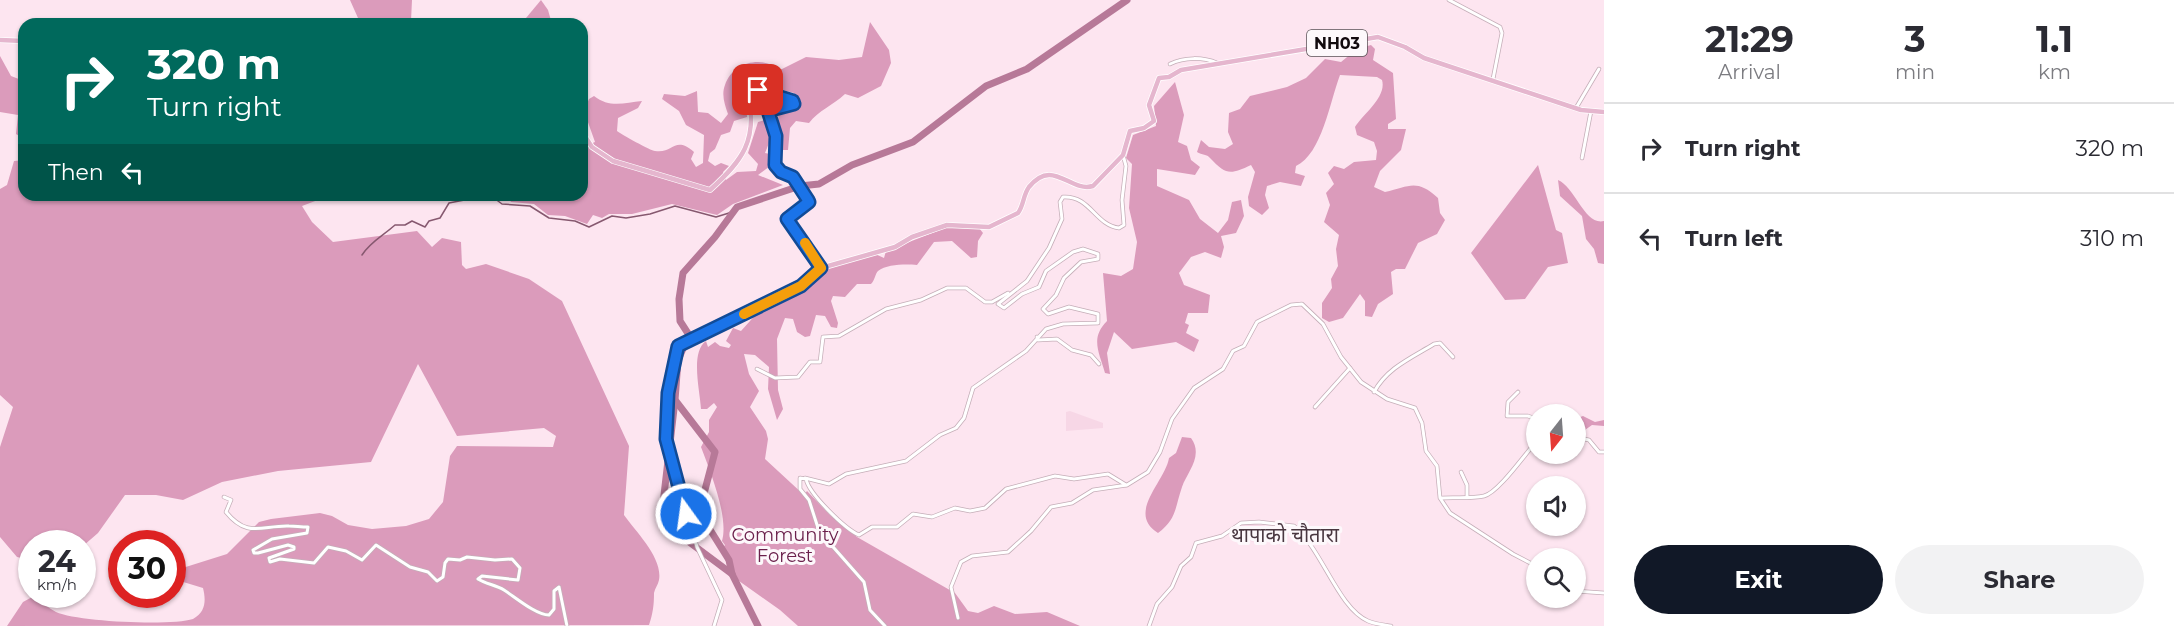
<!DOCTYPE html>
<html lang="en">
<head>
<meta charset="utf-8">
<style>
	:root { --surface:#fff; --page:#f2f2f3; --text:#2b2b33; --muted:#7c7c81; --line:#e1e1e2; --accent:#111827 }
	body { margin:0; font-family:Montserrat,"Noto Sans Devanagari",sans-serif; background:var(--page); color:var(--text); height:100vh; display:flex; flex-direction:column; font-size:22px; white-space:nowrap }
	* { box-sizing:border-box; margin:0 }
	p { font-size:20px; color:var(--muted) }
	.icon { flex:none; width:33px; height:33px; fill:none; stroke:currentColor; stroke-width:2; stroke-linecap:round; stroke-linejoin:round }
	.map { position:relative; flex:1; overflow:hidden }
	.drawer { display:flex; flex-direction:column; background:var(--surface); width:570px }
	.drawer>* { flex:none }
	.hud { position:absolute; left:18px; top:18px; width:570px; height:183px; border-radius:18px; box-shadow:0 2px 4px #0004; background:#00695c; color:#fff; overflow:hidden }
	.needle { width:39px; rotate:197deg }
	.buttons { position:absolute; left:1526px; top:404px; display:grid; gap:12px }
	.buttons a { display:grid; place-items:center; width:60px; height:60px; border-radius:50%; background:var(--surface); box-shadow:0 2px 4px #0004; font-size:30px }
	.speed { position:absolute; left:18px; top:530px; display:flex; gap:12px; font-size:30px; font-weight:700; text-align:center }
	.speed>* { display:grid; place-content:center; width:78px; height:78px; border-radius:50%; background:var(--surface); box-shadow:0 2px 4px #0004; line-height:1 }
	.speed small { font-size:15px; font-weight:400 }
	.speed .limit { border:9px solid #d22; background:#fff; color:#111 }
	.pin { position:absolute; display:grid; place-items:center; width:51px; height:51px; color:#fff; margin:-26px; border-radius:12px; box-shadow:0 3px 9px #0006 }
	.me { position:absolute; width:66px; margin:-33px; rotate:346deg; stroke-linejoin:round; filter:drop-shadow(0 0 4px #0008) }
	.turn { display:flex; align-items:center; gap:21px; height:126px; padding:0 30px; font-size:27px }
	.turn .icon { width:78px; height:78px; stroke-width:2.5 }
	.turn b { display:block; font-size:42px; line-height:51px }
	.then { display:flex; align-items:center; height:57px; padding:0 30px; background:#0003; gap:12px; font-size:22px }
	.eta { display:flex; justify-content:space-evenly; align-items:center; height:102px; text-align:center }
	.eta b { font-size:36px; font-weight:700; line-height:42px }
	.cta { display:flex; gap:12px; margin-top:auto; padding:12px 30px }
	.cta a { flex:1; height:69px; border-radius:36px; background:var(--accent); color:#fff; font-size:24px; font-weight:700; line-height:69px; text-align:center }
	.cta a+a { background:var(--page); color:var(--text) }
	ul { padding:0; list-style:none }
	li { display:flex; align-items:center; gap:18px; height:90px; padding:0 30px; border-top:2px solid var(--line) }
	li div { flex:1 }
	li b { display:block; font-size:22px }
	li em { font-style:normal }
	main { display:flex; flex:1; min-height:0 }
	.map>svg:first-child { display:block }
</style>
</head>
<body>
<main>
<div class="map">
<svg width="1604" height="626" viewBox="0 0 1604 626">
	<rect width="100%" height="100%" fill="#fde5f0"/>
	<g fill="#f7d7e6">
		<polygon points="1070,411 1103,423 1103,428 1066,431 1066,412"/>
		<polygon points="1246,523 1266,526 1265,543 1239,540 1240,526"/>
	</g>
	<g fill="#db9bbb">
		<polygon points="350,0 412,0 411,21 421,24 357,24 358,18"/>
		<polygon points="541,0 548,10 552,24 521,24"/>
		<path d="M870,22L889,50L891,63L881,86L858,98L845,94C832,106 819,110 809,123L796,121L790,128L788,150H779L778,110L793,108L798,104L794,93L768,86H751L745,93L747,117L734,121L730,132L721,135L715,149L710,153L708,161L715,166L721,163L729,166L723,172L726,180L737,172L756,171L758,164L748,153L758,122L768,119L771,138L765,153L770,154L773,164L758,175L783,185L733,204L717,215L672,204L632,214H609L602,218L593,215L587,224L565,216L548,215L534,204L511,202L507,195H582V143L583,147L595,142L584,111L589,99L594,96C609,108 624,103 642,101L638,108L618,118L617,131C621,134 651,151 655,151C674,154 674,135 694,152L691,159L696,167L703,163L704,135L686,125L679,111L662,99L664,94L685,96L697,91L698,112L708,113L721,123L728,114C725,105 721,95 725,85C733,62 762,55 780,70L806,57L839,60L862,57Z"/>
		<path d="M1371,45L1375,49L1373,60L1393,73L1396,119L1388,124V129H1406L1401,150L1380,171L1374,187L1385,192C1409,187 1416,178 1438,198L1440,213L1445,220L1437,234L1418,243L1405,269H1396L1391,272L1393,294L1378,304L1372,317L1365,316V301L1360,294L1343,318L1329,322L1322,318V303L1332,288L1331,279L1338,266L1336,249L1339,235L1324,222L1330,205L1326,193L1334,184L1328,173L1334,166L1344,169L1354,162L1376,160L1377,151L1374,142L1357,135L1355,127C1363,114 1387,97 1382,80L1377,77L1340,75C1330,101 1322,154 1296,166L1295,173L1305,176L1301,186L1280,182L1267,186L1265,195L1269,208L1262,215L1249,206L1248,197L1255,172L1251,165C1230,175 1226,175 1210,158C1207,154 1202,155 1197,152L1201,140L1209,147L1225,149L1233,144L1228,132L1229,113L1240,109L1250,96L1287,87L1306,78L1325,59L1341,62L1357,49Z"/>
		<polygon points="0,56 11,76 24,81 24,139 16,134 18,115 0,112"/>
		<path d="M1175,82L1184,115L1178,142L1187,146L1191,160L1200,167L1195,175L1157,169V186L1189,200L1200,219L1218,233L1228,220L1232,202L1241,200L1244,216L1236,233L1221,236L1224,247L1221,258L1205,252L1191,257L1179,273L1184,285L1210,295L1208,313H1188L1185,323L1189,325L1186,333L1199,340L1194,352L1176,342L1132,349L1114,332L1107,353L1110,374L1105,373C1099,352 1090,338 1107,321L1103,273L1121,276L1133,269L1137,242L1129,208L1132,164L1126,158L1133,135L1156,126L1154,106Z"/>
		<path d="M24,160V195H331L302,206L312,222L333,242L417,231L432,247L442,238L461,242L462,265L466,269L486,264L529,279L562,301L629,446L624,515C636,532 663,558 659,580C658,585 655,588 654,593C654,605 653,613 649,625L7,626L23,602L34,596C41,601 48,608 56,612C78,622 172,626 193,619C206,612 206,600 203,588L180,581L173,571L227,554L259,522L271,519L320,513L332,516L348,525L372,529L406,526L429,519L443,502L450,456L457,446L553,447L556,436L544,428L457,436L418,364L371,462L278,471L222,482L183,500L156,495H125L98,533L83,546L82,543H32L31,560L17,557L0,537V447L13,407L0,395V189L7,185L14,161Z"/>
		<polygon points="1538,165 1556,230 1562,233 1568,263 1548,267 1525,299 1505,300 1471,253"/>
		<path d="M1558,180C1575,187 1585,226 1604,221V264L1598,263L1594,249L1586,239L1582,216L1560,196Z"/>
		<path d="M945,228H979L983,233L978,241L977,257L971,258L952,241L934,242L917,265C906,264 887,264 878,271C875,274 875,280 871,284H857L845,297L833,296L831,301L838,323L837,328L831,327L825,316L816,315L810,336L805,337L797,332L793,319L785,318L777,339L778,390L783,409L777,420L768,389L769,367L755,355L744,354L749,374L759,391L750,407L766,431L768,439L765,459L804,495L807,491L830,515L857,537L955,593L968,611L978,613L994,606L1015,614L1047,612L1080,626H798L780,610L732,576L721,550L725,545L722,541C729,517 710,471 701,447L709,432V420L717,407L714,403L707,409H701C700,391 690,352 706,341L708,347L715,342L720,346L729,348L731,345L726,341L733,328L741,331L759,311L767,310L775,302L784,301L820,271L868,254L873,253L884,258L886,251Z"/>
		<polygon points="1583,416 1595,422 1604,420 1604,426 1592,425 1575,437 1575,419"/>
		<path d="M1182,437L1191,438C1204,456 1187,472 1182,487C1175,507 1177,519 1158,533C1126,513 1165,482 1169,458L1176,453Z"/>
	</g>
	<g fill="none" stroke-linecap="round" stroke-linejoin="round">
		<path stroke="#86586f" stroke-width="1.5" d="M362,255C370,242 384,235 395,225H405L412,221L425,227L429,221L440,218L449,203L490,195L502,204L530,206L549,218L575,221L589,227L612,216L626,218L650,214L675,206L716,217L729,213L737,207"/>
		<g stroke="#b77998" stroke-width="7">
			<polyline points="675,400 661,521 732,574"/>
			<polyline points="758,626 732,574 729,560 704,520 702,501 715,452 675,400 678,360 689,335 680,321 679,299 683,273 715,237 737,207 800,186 819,184 852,165 913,142 986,86 1027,69 1127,0"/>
		</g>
		<g stroke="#c5aeb8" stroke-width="4.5">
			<g id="street">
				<polyline points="1449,0 1500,27 1502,33 1493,79"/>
				<path d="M1170,64C1184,57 1203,57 1217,63"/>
				<polyline points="1576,108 1599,69"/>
				<polyline points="1582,158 1591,111"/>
				<polyline points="1037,337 1038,340 1057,339 1072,350 1091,355 1099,364"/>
				<polyline points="757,369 775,378 798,377 810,362 820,362 823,337 839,336 886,309 921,300 947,288 966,288 985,302 992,302 1008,293"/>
				<path d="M1374,392C1387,368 1411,358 1434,344L1440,343L1453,357"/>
				<polyline points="1518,392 1508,402 1507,416 1528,416 1536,419"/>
				<polyline points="1315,407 1350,368"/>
				<polyline points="1575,437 1589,440 1599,452 1604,452"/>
				<polyline points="1461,472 1467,485 1467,496"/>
				<path d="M805,478L829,484L846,474L906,461L940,435L956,428L964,418L973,388L1026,351L1046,329L1063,324L1098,323V314L1069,307L1048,314L1043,309L1056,295L1064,278L1081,262L1098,259V254L1083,249L1073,252L1046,271L1039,287L1022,294L1004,308L998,304L1027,281L1049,248L1062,219L1060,202L1063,197C1090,195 1095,225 1119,228L1124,225L1122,200L1126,166L1123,155"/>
				<path d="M224,497L231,500L226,512C248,539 262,525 289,526C295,526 301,527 308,527L307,533L272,539L253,550L254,553H258L288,545L294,547V549L269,558L270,562L280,559L314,563L328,547L346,551L362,560L376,545L410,567L428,572L437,581L443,577L445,563L448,559L460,560L467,557L495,560L512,559L520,568L518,580L482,576L478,579C486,584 496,585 504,590C515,597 536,615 549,615L554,609V591L559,587L567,626"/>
				<path d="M1441,498C1454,497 1471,499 1484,496C1498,493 1525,454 1536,442"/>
				<polyline points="1575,591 1604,593"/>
				<polyline points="958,618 951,587 961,562 972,556 1008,552 1031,531 1051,507 1072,503 1093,490 1127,485 1148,472 1160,452 1172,419 1194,388 1223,369 1233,351 1244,346 1257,322 1291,305 1302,304 1323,324 1341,357 1361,382 1387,399 1415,408 1422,423 1426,451 1437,466 1440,498 1450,513 1513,554 1536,566"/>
				<polyline points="714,626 722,600 697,547 666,439 668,393 678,346 801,286 821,268"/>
				<path d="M885,626L870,610L864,582L819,531L809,500L800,489V478L806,479C809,494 845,529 859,535L872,527H897L913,514L932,517L955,508L970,511L985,508L1006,489L1055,476L1074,479L1108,474L1126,485"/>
				<path d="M1149,626L1157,604L1172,587L1181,566L1191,557L1196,543L1222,536L1241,523L1259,522L1294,526C1322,549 1338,608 1368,621C1375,624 1384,625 1391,626"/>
			</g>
		</g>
		<g stroke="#fff" stroke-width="6">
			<g id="primary">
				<polyline points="0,40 24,41"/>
				<path d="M582,132L592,147L613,161L710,190C743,160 757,141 749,95L758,90L792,99L794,104L771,110L769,114L776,136L775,165L781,172L793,177L809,202L787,219L821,268L895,247L912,237L947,225L989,227L1018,213C1024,205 1023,195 1029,187C1053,157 1070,193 1093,186L1123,155L1130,131L1144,128L1154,121L1149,105L1159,78L1169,77L1181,70L1378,37L1405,47L1424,58L1581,110L1604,112"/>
			</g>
		</g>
		<use href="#street" stroke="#fff" stroke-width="3"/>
		<use href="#primary" stroke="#e5b6ce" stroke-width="4.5"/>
	</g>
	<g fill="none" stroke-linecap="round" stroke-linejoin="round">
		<g stroke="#114b97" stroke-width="15">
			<polyline id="route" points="686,514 666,439 668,393 678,346 801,286 821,268 787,219 809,202 808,200 793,177 781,172 775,165 776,136 769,114 771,110 794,104 793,101 758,90"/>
		</g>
		<use href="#route" stroke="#1a73e8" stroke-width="10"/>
		<polyline stroke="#f59e0b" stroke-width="10" points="744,314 801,286 821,268 805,243"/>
	</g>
	<g text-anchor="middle" stroke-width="6" stroke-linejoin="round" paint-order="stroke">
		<rect fill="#fdf8fb" stroke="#585155" stroke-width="1.5" x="1307" y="30" width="60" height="26" rx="4.5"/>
		<g font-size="16" font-weight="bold" fill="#120a0e">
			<text x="1337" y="49">NH03</text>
		</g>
		<g font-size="18" fill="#6b204c" stroke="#fdf8fb">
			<text x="785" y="541">Community<tspan x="785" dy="21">Forest</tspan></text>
		</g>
		<g font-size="20" fill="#493740" stroke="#fdf8fb">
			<text x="1285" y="542">थापाको चौतारा</text>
		</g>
	</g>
</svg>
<div class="buttons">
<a><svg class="needle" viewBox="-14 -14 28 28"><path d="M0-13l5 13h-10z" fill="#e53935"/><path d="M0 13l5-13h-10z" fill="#7c7c81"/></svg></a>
<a><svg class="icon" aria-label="sound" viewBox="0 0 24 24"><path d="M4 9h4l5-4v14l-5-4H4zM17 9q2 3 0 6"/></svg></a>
<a><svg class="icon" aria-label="search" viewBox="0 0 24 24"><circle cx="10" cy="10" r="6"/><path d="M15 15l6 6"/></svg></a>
</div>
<div class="speed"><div>24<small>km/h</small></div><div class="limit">30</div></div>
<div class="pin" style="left:758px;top:90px;background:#d93025"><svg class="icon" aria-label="arrive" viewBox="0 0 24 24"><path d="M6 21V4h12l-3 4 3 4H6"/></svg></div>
<svg class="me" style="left:686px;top:514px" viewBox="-20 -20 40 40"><circle r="17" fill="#1a73e8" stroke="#fff" stroke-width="3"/><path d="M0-11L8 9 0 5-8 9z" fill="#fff"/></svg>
<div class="hud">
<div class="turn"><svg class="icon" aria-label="right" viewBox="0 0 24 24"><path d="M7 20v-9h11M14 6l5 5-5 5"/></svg><div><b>320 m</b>Turn right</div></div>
<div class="then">Then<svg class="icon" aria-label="left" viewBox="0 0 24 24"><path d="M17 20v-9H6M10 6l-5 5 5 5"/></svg></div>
</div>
</div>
<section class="drawer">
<div class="eta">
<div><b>21:29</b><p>Arrival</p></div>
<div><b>3</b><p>min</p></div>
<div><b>1.1</b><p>km</p></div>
</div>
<ul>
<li><svg class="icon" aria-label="right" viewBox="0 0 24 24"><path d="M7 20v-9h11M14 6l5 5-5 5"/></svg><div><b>Turn right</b></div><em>320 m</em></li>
<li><svg class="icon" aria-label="left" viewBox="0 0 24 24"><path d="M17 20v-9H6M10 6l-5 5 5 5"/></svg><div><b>Turn left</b></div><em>310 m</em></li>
</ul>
<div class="cta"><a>Exit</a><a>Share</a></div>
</section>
</main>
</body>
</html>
